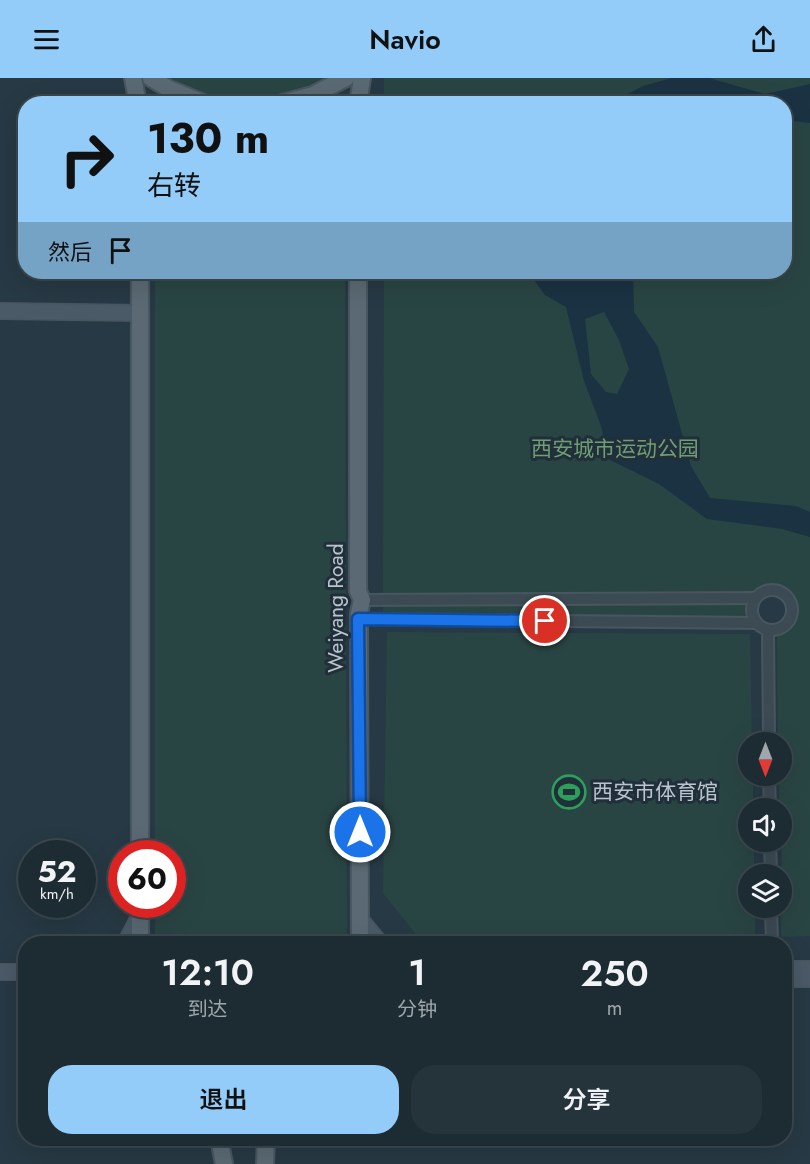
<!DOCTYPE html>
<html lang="zh">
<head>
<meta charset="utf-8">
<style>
	:root { --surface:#1d2b33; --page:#25333b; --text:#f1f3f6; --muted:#a0a7ac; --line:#3b474e; --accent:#93ccf8 }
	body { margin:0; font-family:Jost,"Noto Sans SC",sans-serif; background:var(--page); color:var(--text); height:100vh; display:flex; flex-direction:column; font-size:22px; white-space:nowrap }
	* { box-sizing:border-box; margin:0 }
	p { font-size:20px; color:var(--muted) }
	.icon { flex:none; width:33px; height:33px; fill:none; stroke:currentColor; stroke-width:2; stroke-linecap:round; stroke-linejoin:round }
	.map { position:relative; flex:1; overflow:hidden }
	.drawer { position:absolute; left:18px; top:858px; width:774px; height:210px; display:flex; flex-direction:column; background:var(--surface); border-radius:24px; box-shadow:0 6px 24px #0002,0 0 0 2px var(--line) }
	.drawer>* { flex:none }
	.guide { position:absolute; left:18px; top:18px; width:774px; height:183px; border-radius:24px; box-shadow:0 6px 24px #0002,0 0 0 2px var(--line); background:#93ccf8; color:#111; overflow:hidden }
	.needle { width:39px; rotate:180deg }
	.fabs { position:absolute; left:738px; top:654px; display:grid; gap:12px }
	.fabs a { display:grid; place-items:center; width:54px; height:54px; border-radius:50%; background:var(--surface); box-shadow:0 6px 24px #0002,0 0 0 2px var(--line); font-size:30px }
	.speed { position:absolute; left:18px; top:762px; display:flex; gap:12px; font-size:30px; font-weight:700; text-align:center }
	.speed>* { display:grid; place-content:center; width:78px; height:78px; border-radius:50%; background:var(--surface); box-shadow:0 6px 24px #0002,0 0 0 2px var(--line); line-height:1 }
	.speed small { font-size:15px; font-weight:400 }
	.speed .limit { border:9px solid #d22; background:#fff; color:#111 }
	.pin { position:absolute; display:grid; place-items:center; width:51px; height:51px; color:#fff; margin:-26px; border:3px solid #fff; border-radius:50%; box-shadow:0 2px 6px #0007 }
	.me { position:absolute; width:66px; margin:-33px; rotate:0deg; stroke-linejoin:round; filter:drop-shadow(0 0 4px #0008) }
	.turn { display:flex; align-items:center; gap:21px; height:126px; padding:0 30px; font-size:27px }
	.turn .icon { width:78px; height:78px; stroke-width:2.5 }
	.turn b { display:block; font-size:42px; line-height:51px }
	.then { display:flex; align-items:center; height:57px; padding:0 30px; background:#0003; gap:12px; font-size:22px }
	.eta { display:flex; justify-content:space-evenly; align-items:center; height:102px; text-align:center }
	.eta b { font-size:36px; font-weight:600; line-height:42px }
	.cta { display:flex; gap:12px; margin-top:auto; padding:12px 30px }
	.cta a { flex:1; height:69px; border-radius:24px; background:var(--accent); color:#111; font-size:24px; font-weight:600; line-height:69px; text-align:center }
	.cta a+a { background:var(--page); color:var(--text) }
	header { display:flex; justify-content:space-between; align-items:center; height:78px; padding:0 30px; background:var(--accent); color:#111; font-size:27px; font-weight:600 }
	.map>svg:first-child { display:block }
</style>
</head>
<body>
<header><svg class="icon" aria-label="menu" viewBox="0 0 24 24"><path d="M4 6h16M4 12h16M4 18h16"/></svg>Navio<svg class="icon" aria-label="share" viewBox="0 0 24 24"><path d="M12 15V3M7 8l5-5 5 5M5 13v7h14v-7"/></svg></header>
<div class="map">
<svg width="810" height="1086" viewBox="0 0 810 1086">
	<rect width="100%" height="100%" fill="#273944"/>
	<g fill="#294543">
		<path d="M169,0H330C282,27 217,31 169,0Z"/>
		<path d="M384,0H810V858L781,859L782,730H779V698H782V664H778L777,557C792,548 795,541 797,523C784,506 757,499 747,524C744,531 745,541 744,548H383L384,194H784V26L384,25Z"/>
		<polygon points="155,194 345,194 347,865 155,865 155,827 172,826 172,776 155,775"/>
		<polygon points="387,554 750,556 752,664 748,664 748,698 753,698 753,730 748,730 748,764 754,764 754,796 748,796 748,830 755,830 755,865 423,865 383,815"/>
	</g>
	<g fill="#1a3242" fill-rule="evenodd">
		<polygon points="672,0 709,0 765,16 810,6 810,45 785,42 784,26 610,25 643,8"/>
		<path d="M528,194H633L634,234L658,269L691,388L710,420L796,428L810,434V459L782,451L707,441L659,406L608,381L601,348L584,303L566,229L545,217ZM604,234L619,262L629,291L617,316L606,314L591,296L585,241Z"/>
	</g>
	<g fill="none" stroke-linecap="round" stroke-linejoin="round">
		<g stroke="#485660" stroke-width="14">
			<g id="street">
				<circle cx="772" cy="532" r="20"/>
				<polyline points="362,522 755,520"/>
				<polyline points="359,541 756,545"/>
				<polyline points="768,552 769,664"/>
				<polyline points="769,698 770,730"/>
				<polyline points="770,764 771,796"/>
				<polyline points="771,830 772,866"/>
			</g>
		</g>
		<g stroke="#485660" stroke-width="18">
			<g id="secondary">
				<polyline points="0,233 140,235"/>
				<polyline points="361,842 381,866"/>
				<polyline points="123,866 127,862 140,837"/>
				<polyline points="784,891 810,891"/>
				<polyline points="0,894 26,894"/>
				<polyline points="784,901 810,901"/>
			</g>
		</g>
		<g stroke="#485660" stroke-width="20">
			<g id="primary">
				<polyline points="133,0 138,26"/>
				<polyline points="151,0 169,11 206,26"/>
				<polyline points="279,26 313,17 346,0"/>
				<polyline points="358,26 362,0"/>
				<polyline points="140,194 140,776"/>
				<polyline points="358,194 358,513 362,522 359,535 360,866"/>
				<polyline points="140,866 140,826"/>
				<polyline points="219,1060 224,1086"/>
				<polyline points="265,1086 266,1060"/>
			</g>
		</g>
		<use href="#street" stroke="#3c4a53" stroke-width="10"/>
		<use href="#secondary" stroke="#4a5a66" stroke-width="15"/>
		<use href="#primary" stroke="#5a6973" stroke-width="16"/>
	</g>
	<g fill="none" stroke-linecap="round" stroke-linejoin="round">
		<g stroke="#114b97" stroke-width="15">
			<polyline id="route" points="360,754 358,541 545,543"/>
		</g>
		<use href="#route" stroke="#1a73e8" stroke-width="10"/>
	</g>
	<defs>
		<g id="stadium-ring" transform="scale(1.725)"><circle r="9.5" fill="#202f39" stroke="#2e9e5b" stroke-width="1.5"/><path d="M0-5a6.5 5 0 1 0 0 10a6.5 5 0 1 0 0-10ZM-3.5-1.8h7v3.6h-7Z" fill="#2e9e5b"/></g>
	</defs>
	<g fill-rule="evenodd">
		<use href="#stadium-ring" x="569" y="714"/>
	</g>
	<g text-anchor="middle" stroke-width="6" stroke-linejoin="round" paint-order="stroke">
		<g font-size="21" fill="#709e73" stroke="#202f39">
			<text x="615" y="378">西安城市运动公园</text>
		</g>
		<g font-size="21" fill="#b9c4cd" stroke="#202f39">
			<text transform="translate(336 530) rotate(-90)" y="7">Weiyang Road</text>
		</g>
		<g font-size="21" fill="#b9c4cd" stroke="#202f39" text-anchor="start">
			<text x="592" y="721">西安市体育馆</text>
		</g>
	</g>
</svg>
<div class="fabs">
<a><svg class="needle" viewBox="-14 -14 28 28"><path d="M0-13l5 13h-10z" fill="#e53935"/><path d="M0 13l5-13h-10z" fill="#a0a7ac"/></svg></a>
<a><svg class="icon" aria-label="sound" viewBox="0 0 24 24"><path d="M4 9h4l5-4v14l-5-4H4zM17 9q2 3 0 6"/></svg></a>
<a><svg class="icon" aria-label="layers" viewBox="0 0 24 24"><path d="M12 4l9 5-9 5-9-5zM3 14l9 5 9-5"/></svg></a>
</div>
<div class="speed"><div>52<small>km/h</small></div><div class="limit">60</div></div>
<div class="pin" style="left:545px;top:543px;background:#d93025"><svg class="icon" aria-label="arrive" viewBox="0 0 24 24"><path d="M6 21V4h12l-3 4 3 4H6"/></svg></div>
<svg class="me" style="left:360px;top:754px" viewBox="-20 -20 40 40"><circle r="17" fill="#1a73e8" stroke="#fff" stroke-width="3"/><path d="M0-11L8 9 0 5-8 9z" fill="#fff"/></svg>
<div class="guide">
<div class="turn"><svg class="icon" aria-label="right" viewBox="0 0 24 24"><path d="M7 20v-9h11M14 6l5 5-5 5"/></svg><div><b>130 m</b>右转</div></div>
<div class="then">然后<svg class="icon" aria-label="arrive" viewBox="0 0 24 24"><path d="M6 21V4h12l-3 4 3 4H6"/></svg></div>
</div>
<section class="drawer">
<div class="eta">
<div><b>12:10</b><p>到达</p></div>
<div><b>1</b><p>分钟</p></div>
<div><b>250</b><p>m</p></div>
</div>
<div class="cta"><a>退出</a><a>分享</a></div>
</section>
</div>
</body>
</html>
